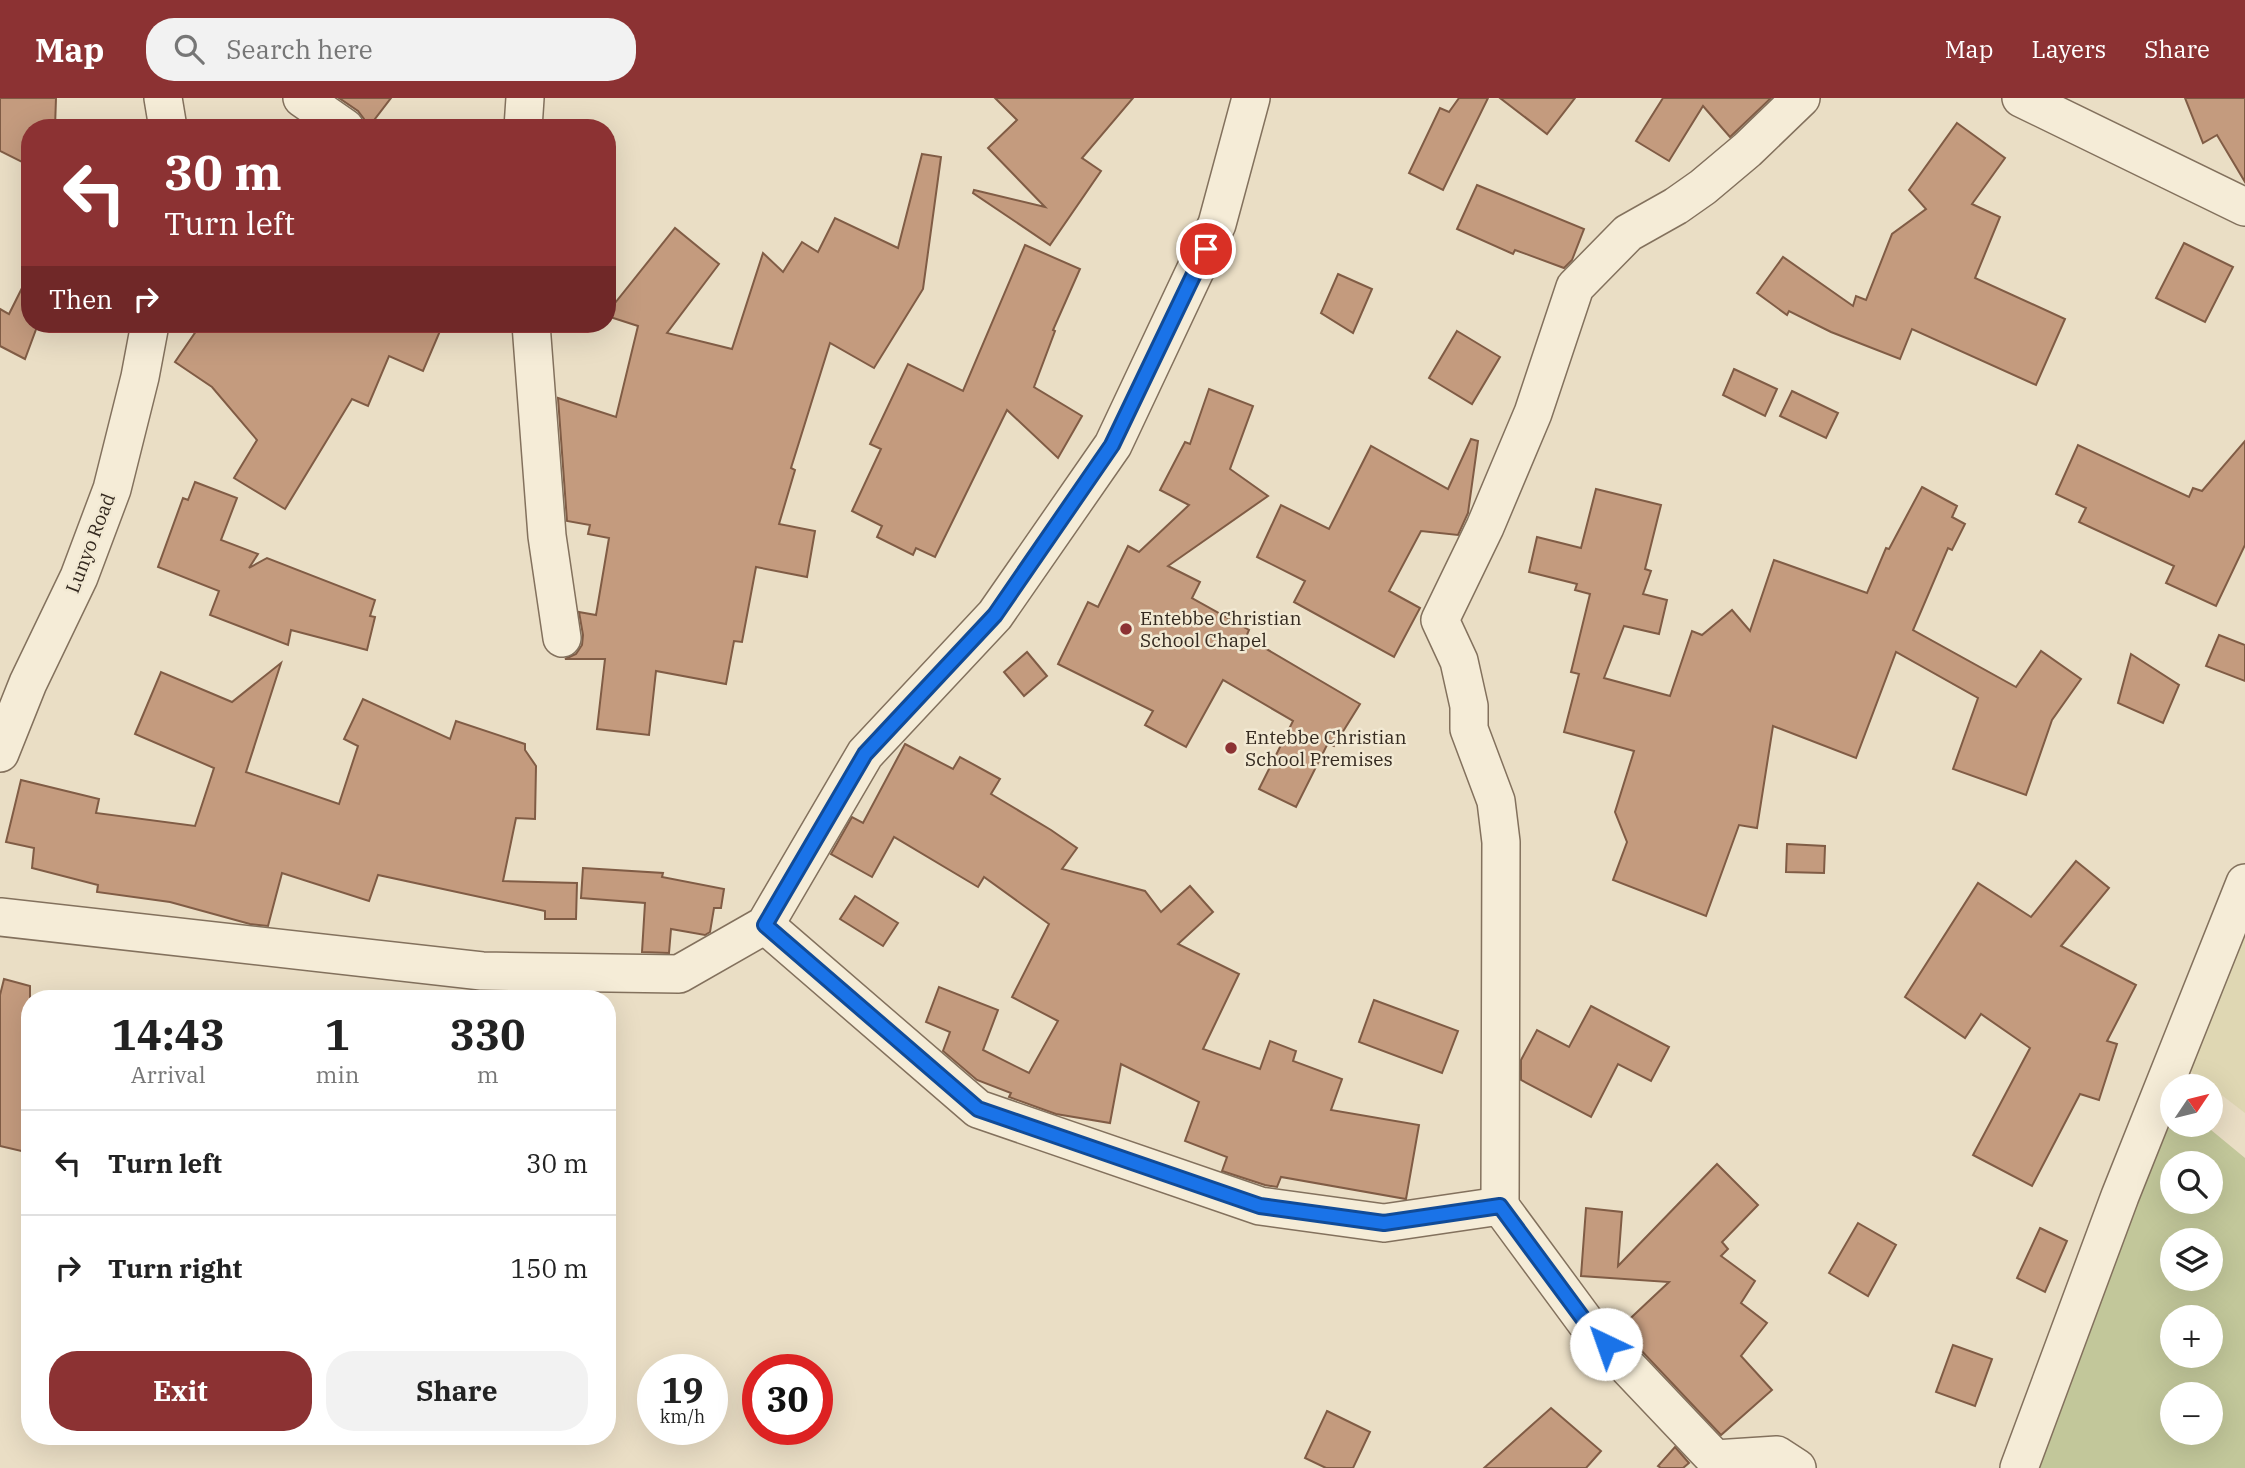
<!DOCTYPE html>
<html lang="en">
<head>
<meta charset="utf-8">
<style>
	:root { --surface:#fff; --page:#f2f2f2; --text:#222; --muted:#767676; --line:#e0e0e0; --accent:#8c3233 }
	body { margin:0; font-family:"IBM Plex Serif",serif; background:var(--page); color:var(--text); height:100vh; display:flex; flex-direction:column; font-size:26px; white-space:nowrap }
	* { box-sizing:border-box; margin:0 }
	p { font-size:23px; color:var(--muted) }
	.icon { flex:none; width:38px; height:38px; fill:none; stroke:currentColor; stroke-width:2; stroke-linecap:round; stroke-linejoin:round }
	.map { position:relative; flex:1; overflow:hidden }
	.details { position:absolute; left:21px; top:892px; width:595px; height:455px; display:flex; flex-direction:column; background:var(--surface); border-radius:28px; box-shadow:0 7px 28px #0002 }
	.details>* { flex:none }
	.guide { position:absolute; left:21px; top:21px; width:595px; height:214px; border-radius:28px; box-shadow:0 7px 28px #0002; background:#8c3233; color:#fff; overflow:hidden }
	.needle { width:46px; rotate:55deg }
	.buttons { position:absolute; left:2160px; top:976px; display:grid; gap:14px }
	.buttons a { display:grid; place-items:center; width:63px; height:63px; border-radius:50%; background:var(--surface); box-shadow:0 7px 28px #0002; font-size:35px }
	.speed { position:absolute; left:637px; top:1256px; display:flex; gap:14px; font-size:35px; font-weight:700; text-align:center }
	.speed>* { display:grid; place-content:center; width:91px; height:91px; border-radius:50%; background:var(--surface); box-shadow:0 7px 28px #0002; line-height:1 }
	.speed small { font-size:18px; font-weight:400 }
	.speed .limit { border:10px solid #d22; background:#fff; color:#111 }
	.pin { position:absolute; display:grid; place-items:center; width:60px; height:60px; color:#fff; margin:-30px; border:4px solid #fff; border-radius:50%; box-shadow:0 2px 7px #0007 }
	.me { position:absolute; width:77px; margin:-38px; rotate:318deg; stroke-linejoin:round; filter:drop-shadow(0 0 5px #0008) }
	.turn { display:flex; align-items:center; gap:24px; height:147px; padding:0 28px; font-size:32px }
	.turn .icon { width:91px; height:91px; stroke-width:2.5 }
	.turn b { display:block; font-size:49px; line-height:60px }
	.then { display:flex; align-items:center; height:66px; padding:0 28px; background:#0003; gap:14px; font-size:26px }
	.eta { display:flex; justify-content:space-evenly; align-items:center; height:119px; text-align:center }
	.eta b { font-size:42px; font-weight:700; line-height:49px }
	.button { display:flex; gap:14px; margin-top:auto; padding:14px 28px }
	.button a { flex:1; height:80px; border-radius:28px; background:var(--accent); color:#fff; font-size:28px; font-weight:700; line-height:80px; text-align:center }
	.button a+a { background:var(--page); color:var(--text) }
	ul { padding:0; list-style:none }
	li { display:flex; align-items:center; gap:21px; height:105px; padding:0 28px; border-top:2px solid var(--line) }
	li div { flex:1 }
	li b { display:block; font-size:26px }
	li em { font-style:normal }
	header { display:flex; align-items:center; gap:42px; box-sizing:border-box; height:98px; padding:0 35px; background:var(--accent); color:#fff }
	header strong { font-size:33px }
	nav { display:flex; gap:38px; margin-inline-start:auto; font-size:24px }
	.search { width:490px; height:63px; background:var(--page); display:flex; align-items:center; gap:18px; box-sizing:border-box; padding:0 24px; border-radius:28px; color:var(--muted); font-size:26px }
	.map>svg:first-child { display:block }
</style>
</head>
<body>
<header>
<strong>Map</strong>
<div class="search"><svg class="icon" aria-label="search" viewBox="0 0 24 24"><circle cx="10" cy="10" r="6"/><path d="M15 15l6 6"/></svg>Search here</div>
<nav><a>Map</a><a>Layers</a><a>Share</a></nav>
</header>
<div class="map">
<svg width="2245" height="1370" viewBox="0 0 2245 1370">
	<rect width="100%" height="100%" fill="#eadec5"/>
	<polygon fill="#dfd7b3" points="2245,834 2245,1015 2189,972"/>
	<path fill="#c2c79a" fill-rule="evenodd" d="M2172,1007V1027H2205L2245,1060V1370H2028ZM2172,1066H2210V1104H2172ZM2172,1143H2210V1181H2172ZM2172,1220H2210V1258H2172ZM2172,1297H2210V1335H2172Z"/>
	<g fill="#c49b7e" stroke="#805c45" stroke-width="2">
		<polygon points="0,0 56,0 55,30 30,30 30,68 0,53"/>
		<polygon points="339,0 391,0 368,30 366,30 364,21 358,13"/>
		<polygon points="995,0 1133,0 1082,60 1101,73 1050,147 973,95 974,92 1045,109 988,50 1017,22"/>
		<polygon points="1459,0 1488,0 1443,92 1409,75 1440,10 1449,14"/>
		<polygon points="1500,0 1575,0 1547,36"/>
		<polygon points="1663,0 1771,0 1730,39 1703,8 1669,63 1636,43"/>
		<polygon points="2185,0 2245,0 2245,84 2217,37 2203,45"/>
		<polygon points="1957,25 2005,60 1972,106 2000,119 1975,180 2065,221 2036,287 1912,231 1900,261 1831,234 1789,213 1787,217 1757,195 1783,159 1853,208 1856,198 1866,202 1892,136 1926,111 1909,92"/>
		<polygon points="922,56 941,59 923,191 874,270 830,245 791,370 795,372 779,426 815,433 807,479 756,469 742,544 734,543 726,586 656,573 649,637 597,631 605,561 565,561 576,556 582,547 583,537 579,514 596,517 609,440 588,436 590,427 567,423 558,300 616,319 638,228 607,218 607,215 675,130 719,166 667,235 732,251 763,155 783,174 802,144 818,154 835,120 898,150"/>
		<polygon points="1477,87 1584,131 1572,162 1564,170 1515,152 1513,156 1457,131"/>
		<polygon points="2184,145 2233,169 2205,224 2156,200"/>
		<polygon points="1025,147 1080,171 1053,232 1055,233 1034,289 1082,318 1058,360 1007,312 935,459 916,450 913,457 877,439 882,428 852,413 881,351 870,346 908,266 963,293"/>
		<polygon points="30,174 30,226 38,226 25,261 0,248 0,211 9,216"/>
		<polygon points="1338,176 1372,191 1353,235 1321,215"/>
		<polygon points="201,226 443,226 423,273 389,258 368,308 352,301 285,411 234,380 257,342 212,289 175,264"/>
		<polygon points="1457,233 1500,259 1472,306 1429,280"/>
		<polygon points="1734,271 1777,291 1765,318 1723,297"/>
		<polygon points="1209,291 1253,308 1230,371 1268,398 1168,468 1200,484 1192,500 1249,532 1246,539 1360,606 1334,648 1328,645 1296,709 1259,691 1293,623 1223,582 1186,649 1145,627 1153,613 1058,566 1088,504 1098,509 1128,448 1139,454 1189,407 1160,392 1185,344 1190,346"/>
		<polygon points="1792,293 1838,315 1826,340 1780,318"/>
		<polygon points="1471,341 1478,343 1468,415 1458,437 1421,433 1389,493 1420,510 1394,559 1294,504 1305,483 1257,459 1281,407 1329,431 1371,348 1448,391"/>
		<polygon points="2245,343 2245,447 2216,508 2166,485 2174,468 2079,424 2086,410 2056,396 2078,347 2189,399 2193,390 2202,393"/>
		<polygon points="195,384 237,400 221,442 258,456 249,470 267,460 375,502 370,518 375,519 367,552 291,532 288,547 210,517 219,493 158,469 183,400 188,402"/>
		<polygon points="1922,389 1957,408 1952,419 1965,426 1952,452 1948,450 1913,532 2016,589 2041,553 2081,581 2052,622 2026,697 1953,671 1978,600 1896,554 1856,660 1773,628 1757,730 1739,727 1706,818 1613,782 1627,744 1615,714 1634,653 1564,634 1579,576 1571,574 1590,496 1575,492 1577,486 1529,474 1537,439 1581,450 1596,391 1661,407 1645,471 1651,473 1643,496 1667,502 1659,536 1624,528 1604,580 1670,598 1692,533 1702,537 1732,512 1750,533 1774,462 1867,495 1886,450 1889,451"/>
		<polygon points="2219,537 2245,547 2245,583 2206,568"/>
		<polygon points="1027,554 1047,578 1024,598 1004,574"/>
		<polygon points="2131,556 2179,587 2163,625 2118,605"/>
		<polygon points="281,565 246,674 339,706 358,648 344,641 363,601 450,641 456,623 525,646 525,652 536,668 535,721 516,720 503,783 577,785 576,821 545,821 545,813 378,777 369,803 282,775 268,828 250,826 170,804 97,794 98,787 32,770 34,750 6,744 21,682 99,701 96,715 195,728 214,670 135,636 161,574 232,604"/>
		<polygon points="905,646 953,671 960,659 1000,681 991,696 1051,732 1077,750 1062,771 1145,793 1161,814 1190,788 1213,814 1178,846 1239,876 1203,951 1260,971 1270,943 1296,953 1293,963 1342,981 1331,1012 1419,1027 1406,1101 1281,1079 1277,1089 1265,1087 1222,1073 1227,1059 1185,1043 1199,1004 1121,966 1110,1025 1056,1016 1009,999 1011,995 977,982 943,953 950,934 926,924 939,889 998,912 983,952 1029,975 1058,923 1012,899 1049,826 984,779 978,789 894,739 872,779 831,756 852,719 863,725"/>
		<polygon points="1787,746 1825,748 1824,775 1786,774"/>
		<polygon points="2076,763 2109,790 2061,848 2136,887 2107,943 2117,946 2099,1002 2080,996 2032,1088 1973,1057 2030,950 1981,916 1965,940 1905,899 1978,785 2031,819"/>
		<polygon points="583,770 663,775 662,779 724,791 721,810 714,810 710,834 705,837 671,831 669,855 642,854 645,805 581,800"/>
		<polygon points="855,798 898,825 883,848 840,821"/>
		<polygon points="4,881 30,888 30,1055 0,1048 0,897"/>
		<polygon points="1374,902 1458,933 1442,975 1359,944"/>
		<polygon points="1591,908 1669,949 1651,983 1618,966 1591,1019 1521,982 1521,962 1537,932 1569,949"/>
		<polygon points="1717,1066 1758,1107 1722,1144 1728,1151 1721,1158 1755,1183 1741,1205 1767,1225 1741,1258 1772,1292 1721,1337 1620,1230 1669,1184 1581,1178 1586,1110 1622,1114 1618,1168"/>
		<polygon points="1858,1125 1896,1147 1868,1198 1829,1175"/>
		<polygon points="2040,1130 2067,1143 2045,1194 2017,1180"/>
		<polygon points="1953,1247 1992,1261 1975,1308 1936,1294"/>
		<polygon points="1551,1310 1601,1353 1586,1370 1484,1370"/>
		<polygon points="1327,1313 1370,1334 1353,1370 1326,1370 1305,1360"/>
		<polygon points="1675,1349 1689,1365 1683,1370 1661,1370 1658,1368"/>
	</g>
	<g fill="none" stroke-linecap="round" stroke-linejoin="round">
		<g stroke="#83715d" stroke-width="40">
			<g id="minor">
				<polyline points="163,0 168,30"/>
				<polyline points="302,0 345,30"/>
				<polyline points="2021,0 2245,109"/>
				<polyline points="523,30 525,0"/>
				<polyline points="531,226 547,438 562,540"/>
				<polyline points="0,655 28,585 79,479 112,391 140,279 150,226"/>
				<polyline points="0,819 482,873 679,876 765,827 865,656 995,517 1113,347 1217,126 1251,0"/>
				<polyline points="765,827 978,1011 1260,1108 1384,1125 1500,1108 1587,1226 1715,1361 1777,1357 1797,1370"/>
				<polyline points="1500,1108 1501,744 1496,703 1469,631 1469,608 1459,563 1440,522 1485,429 1533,315 1575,189 1628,135 1676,108 1703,89 1747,52 1801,0"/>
				<polyline points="2019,1370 2120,1098 2245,785"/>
			</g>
		</g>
		<use href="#minor" stroke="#f5ecd7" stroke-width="37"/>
	</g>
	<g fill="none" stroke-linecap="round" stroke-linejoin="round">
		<g stroke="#114b97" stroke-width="18">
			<polyline id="route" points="1206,151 1112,347 995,517 865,656 765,827 978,1011 1260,1108 1384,1125 1500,1108 1587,1226 1606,1246"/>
		</g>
		<use href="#route" stroke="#1a73e8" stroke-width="12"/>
	</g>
	<g fill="#8c3233" stroke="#f2e9d3" stroke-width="2.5">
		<circle cx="1126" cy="531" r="7"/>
		<circle cx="1231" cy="650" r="7"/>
	</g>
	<g text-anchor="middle" stroke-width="5" stroke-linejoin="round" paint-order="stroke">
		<g font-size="19" fill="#34291f" stroke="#f2e9d3">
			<text transform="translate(90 445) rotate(-69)" y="7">Lunyo Road</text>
		</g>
		<g font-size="19" fill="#34291f" stroke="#f2e9d3" text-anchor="start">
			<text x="1140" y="527">Entebbe Christian<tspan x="1140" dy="22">School Chapel</tspan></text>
			<text x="1245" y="646">Entebbe Christian<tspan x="1245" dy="22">School Premises</tspan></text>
		</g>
	</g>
</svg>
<div class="buttons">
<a><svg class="needle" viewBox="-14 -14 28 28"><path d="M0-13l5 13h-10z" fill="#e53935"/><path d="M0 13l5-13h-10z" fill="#767676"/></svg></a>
<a><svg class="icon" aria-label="search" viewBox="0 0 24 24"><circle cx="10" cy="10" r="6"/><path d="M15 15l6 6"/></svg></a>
<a><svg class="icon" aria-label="layers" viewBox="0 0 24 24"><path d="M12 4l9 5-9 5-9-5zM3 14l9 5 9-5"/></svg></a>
<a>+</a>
<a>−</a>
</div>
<div class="speed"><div>19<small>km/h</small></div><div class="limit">30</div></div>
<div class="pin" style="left:1206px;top:151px;background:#d93025"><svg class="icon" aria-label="arrive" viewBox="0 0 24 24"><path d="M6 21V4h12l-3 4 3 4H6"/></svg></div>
<svg class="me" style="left:1606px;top:1246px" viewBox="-20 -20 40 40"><circle r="19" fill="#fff"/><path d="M0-13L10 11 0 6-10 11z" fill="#1a73e8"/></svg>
<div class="guide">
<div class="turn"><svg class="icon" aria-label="left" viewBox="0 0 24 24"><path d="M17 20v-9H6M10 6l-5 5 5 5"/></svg><div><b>30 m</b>Turn left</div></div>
<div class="then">Then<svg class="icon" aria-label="right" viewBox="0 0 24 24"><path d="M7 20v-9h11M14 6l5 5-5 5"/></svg></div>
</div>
<section class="details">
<div class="eta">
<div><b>14:43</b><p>Arrival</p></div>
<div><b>1</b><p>min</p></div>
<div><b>330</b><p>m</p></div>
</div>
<ul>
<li><svg class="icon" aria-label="left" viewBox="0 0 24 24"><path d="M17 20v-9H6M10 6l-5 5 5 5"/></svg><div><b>Turn left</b></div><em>30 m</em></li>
<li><svg class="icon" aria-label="right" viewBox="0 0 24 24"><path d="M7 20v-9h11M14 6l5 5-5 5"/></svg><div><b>Turn right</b></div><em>150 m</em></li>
</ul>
<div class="button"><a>Exit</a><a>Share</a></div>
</section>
</div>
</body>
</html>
